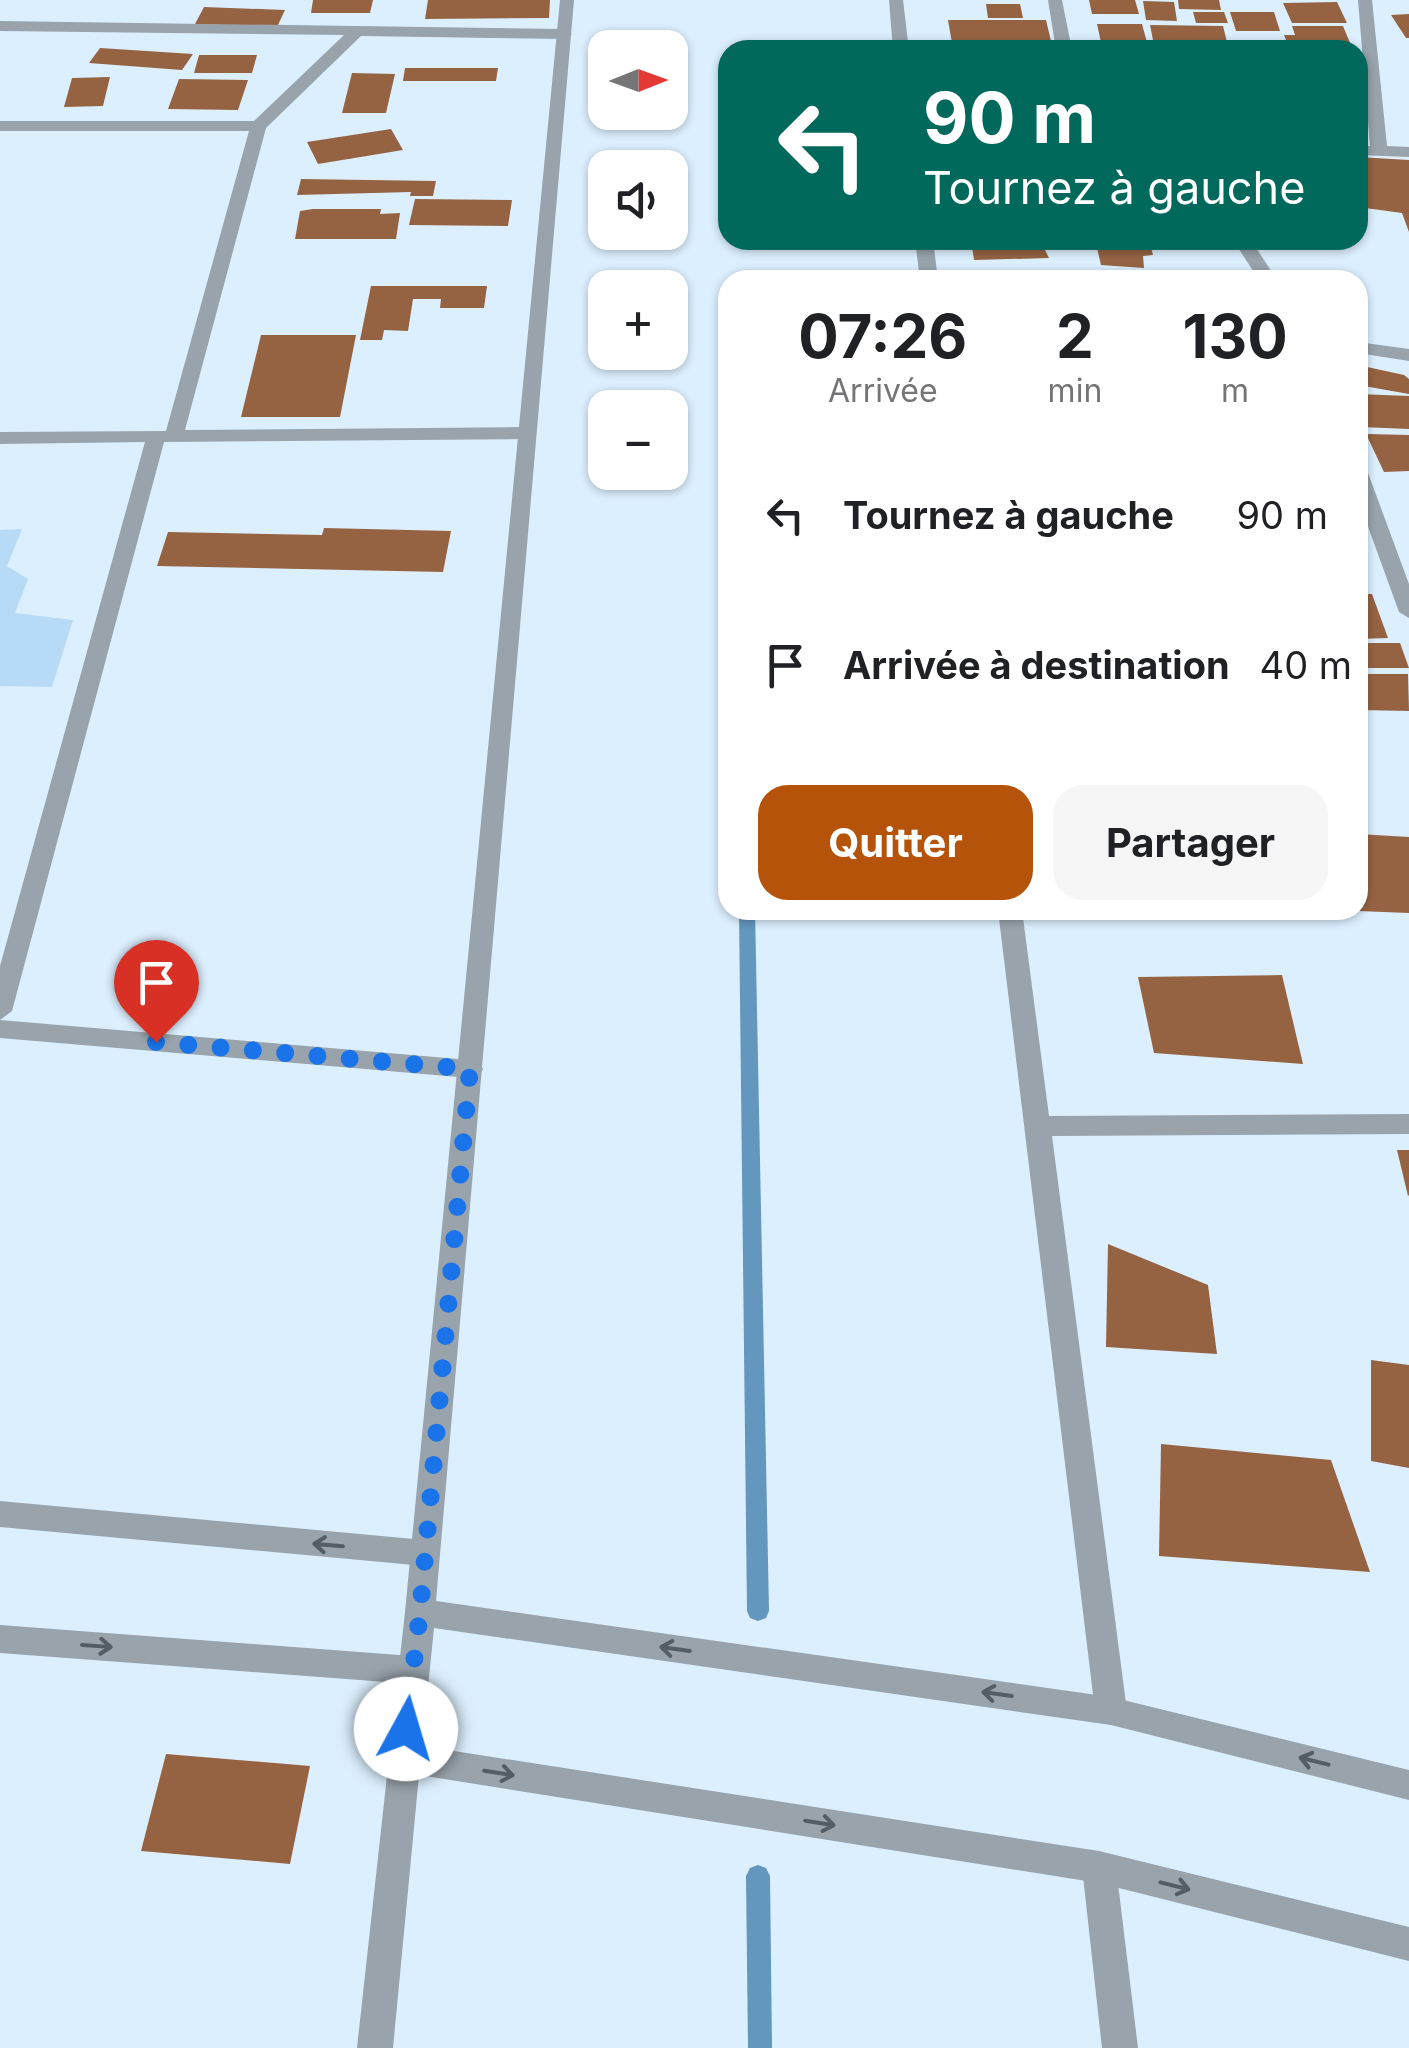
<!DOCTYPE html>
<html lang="fr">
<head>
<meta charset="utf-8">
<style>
	:root { --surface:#fff; --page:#f6f6f6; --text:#202124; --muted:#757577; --accent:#b45309 }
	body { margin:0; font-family:Inter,sans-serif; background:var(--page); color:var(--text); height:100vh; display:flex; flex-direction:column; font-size:38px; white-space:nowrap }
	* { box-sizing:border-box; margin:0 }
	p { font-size:32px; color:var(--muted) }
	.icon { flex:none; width:55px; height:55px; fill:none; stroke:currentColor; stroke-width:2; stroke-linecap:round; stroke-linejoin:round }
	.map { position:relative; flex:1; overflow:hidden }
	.sheet { position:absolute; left:718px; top:270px; width:650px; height:650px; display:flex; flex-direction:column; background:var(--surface); border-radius:30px; box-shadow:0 2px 8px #0004 }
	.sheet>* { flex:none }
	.guide { position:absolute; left:718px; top:40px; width:650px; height:210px; border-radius:30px; box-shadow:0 2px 8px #0004; background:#00695c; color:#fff; overflow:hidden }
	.needle { width:65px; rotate:89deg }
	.fabs { position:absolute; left:588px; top:30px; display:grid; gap:20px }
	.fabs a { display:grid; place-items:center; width:100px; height:100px; border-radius:20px; background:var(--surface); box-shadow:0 2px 8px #0004; font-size:50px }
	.pin { position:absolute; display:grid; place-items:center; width:85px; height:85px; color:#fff; margin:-102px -42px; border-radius:50% 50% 50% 0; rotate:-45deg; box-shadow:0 0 10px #0007 }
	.pin .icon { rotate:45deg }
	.me { position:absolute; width:110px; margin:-55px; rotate:6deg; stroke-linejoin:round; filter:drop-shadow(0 0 8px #0008) }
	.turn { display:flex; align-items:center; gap:35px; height:210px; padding:0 40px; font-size:45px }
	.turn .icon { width:130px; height:130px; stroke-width:2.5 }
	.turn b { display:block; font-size:70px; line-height:85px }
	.eta { display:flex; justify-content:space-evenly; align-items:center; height:170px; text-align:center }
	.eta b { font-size:60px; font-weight:700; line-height:70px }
	.button { display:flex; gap:20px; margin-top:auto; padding:20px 40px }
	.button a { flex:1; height:115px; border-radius:30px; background:var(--accent); color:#fff; font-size:40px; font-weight:700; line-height:115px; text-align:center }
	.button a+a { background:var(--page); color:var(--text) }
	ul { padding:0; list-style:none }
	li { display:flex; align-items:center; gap:30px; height:150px; padding:0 40px }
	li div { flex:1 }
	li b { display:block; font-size:38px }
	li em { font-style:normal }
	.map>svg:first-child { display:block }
</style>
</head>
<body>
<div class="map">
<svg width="1409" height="2048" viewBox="0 0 1409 2048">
	<rect width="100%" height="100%" fill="#dceffe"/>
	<polygon fill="#b7dbf7" points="22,529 7,566 28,579 15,613 73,620 52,687 0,686 0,530"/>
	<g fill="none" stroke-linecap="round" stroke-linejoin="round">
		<g fill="#6397bd" fill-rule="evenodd">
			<polygon points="739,910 755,910 769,1611 766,1618 758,1621 750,1618 747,1611"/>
			<polygon points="758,1865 766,1868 770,1876 772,2048 748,2048 746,1876 750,1868"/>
		</g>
	</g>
	<g fill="#956342">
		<polygon points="313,0 373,0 370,13 311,13"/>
		<polygon points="428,0 550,0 549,18 425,19"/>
		<polygon points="1089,0 1135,0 1139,14 1092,14"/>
		<polygon points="1178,0 1219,0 1221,10 1179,9"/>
		<polygon points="1143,1 1174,2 1177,21 1146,20"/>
		<polygon points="1337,2 1347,23 1292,23 1283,3"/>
		<polygon points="986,4 1020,4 1023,18 988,18"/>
		<polygon points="204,7 285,10 277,27 195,24"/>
		<polygon points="1193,12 1224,12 1228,23 1196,23"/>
		<polygon points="1230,12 1274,12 1280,31 1236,31"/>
		<polygon points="1409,14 1409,38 1406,38 1391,15"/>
		<polygon points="948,20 1046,20 1051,41 969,42 1024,44 1026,50 925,50 925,42 952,43"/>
		<polygon points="1097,24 1142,24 1149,50 1074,50 1072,45 1102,47"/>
		<polygon points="1150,25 1223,26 1229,50 1155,50"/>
		<polygon points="1292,26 1343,26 1353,50 1290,50 1284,35 1295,35"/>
		<polygon points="100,48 193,54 182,70 89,63"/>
		<polygon points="199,55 257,55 252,73 194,73"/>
		<polygon points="405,68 498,68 496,81 403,81"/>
		<polygon points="352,73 395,74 386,113 342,113"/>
		<polygon points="110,77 103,106 64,107 72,78"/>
		<polygon points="179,79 248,80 238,110 168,109"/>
		<polygon points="391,129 403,150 318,164 307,142"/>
		<polygon points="1358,157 1409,160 1409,232 1402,213 1358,207"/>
		<polygon points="301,179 436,181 433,196 410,196 411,192 297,195"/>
		<polygon points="415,199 512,200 508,226 409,225"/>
		<polygon points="313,209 381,209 380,214 400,213 396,239 295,239 300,211"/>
		<polygon points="971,240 1040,240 1049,258 974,260"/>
		<polygon points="1095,240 1149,240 1153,255 1143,256 1144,268 1101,265"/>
		<polygon points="1013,272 1059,272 1061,280 1015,280"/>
		<polygon points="1123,273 1189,277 1189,280 1124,280"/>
		<polygon points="371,286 487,286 484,308 440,308 441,299 413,299 408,331 384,330 382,340 360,340"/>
		<polygon points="261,335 356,335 340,417 241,417"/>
		<polygon points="1358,365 1404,375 1409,379 1409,394 1358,385"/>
		<polygon points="1358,394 1409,396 1409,429 1361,427"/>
		<polygon points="1366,434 1409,435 1409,471 1384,472"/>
		<polygon points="324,528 451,531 443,572 157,566 168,532 322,535"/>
		<polygon points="1358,594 1372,594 1388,638 1358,639"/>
		<polygon points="1358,643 1400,643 1409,668 1358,668"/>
		<polygon points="1358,674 1408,674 1409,711 1358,710"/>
		<polygon points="1358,834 1409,837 1409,913 1358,911"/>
		<polygon points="1282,975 1303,1064 1154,1053 1138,977"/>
		<polygon points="1397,1150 1409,1150 1409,1195 1408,1196"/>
		<polygon points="1108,1244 1208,1285 1217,1354 1106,1347"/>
		<polygon points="1371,1360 1409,1365 1409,1468 1371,1461"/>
		<polygon points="1161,1444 1331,1460 1370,1572 1159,1556"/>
		<polygon points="166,1754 310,1766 290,1864 141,1851"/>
	</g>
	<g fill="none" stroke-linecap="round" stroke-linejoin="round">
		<g fill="#98a3ab" fill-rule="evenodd">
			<polygon points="889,0 903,0 909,50 893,50"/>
			<polygon points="1048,0 1062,0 1072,50 1056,50"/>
			<polygon points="1358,0 1372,0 1387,146 1409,147 1409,157 1358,155 1358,145 1370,146"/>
			<polygon points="0,21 564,29 572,34 564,39 361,36 266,128 185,430 527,427 537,433 527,439 164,442 12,1011 0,1020 0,966 145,442 0,444 0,432 166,431 249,131 0,131 0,121 254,121 344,35 0,31"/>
			<polygon points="915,240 933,240 938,280 920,280"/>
			<polygon points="1233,240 1251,240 1277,280 1259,280"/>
			<polygon points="1358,342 1409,349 1409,361 1358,353"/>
			<polygon points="1358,467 1368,473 1409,584 1409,618 1399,612 1358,499"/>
			<polygon points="998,910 1022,910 1049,1116 1409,1114 1409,1134 1052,1136 1127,1711 1122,1721 1111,1725 1100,1721 1095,1711"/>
			<polygon points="0,1020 470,1060 479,1062 483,1069 479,1076 470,1078 0,1038"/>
			<polygon points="0,1501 425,1540 436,1544 440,1553 436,1562 425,1566 0,1527"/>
			<polygon points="0,1625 412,1656 423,1660 428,1670 423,1680 412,1684 0,1653"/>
			<polygon points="1099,1851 1111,1856 1116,1867 1138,2048 1102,2048 1082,1867 1087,1856"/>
		</g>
		<polygon fill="#98a3ab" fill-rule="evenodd" points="560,0 574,0 436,1601 1111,1697 1409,1770 1409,1800 1111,1725 434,1628 422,1746 1099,1851 1409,1927 1409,1961 1099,1883 419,1775 393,2048 357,2048 405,1612"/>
	</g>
	<defs><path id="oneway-shaft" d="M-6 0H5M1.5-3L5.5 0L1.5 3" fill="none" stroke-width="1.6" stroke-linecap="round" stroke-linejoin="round" transform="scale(2.5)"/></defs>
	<g stroke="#535d65">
		<use href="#oneway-shaft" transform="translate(328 1545) rotate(-175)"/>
		<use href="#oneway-shaft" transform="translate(97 1646) rotate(4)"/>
		<use href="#oneway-shaft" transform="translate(675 1649) rotate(-172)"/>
		<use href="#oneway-shaft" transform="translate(997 1694) rotate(-172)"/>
		<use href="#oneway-shaft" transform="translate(1314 1761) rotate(-166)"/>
		<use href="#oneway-shaft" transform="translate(499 1773) rotate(9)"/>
		<use href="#oneway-shaft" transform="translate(820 1823) rotate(9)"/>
		<use href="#oneway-shaft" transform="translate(1175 1886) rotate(14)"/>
	</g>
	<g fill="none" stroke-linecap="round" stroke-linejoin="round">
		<polyline stroke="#1a73e8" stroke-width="18" stroke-dasharray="0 32.4" points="156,1042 470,1069 420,1612 406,1729"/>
	</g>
</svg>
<div class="fabs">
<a><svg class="needle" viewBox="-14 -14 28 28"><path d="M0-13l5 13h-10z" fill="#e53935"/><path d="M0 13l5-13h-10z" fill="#757577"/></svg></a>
<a><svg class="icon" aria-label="sound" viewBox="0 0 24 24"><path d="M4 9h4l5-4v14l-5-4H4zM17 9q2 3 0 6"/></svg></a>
<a>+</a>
<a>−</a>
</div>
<div class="pin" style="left:156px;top:1042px;background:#d93025"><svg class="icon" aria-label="arrive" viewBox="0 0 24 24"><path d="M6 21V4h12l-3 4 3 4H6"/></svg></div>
<svg class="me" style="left:406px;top:1729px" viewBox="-20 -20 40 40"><circle r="19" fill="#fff"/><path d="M0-13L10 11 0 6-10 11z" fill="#1a73e8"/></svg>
<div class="guide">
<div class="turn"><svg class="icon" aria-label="left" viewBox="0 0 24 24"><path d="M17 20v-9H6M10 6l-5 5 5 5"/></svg><div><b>90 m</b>Tournez à gauche</div></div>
</div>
<section class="sheet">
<div class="eta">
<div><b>07:26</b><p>Arrivée</p></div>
<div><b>2</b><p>min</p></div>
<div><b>130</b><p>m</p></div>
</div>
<ul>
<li><svg class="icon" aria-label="left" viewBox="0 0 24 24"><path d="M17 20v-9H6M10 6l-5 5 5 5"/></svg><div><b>Tournez à gauche</b></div><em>90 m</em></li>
<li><svg class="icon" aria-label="arrive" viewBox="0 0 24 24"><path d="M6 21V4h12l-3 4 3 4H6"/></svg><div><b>Arrivée à destination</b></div><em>40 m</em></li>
</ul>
<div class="button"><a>Quitter</a><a>Partager</a></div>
</section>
</div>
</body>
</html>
